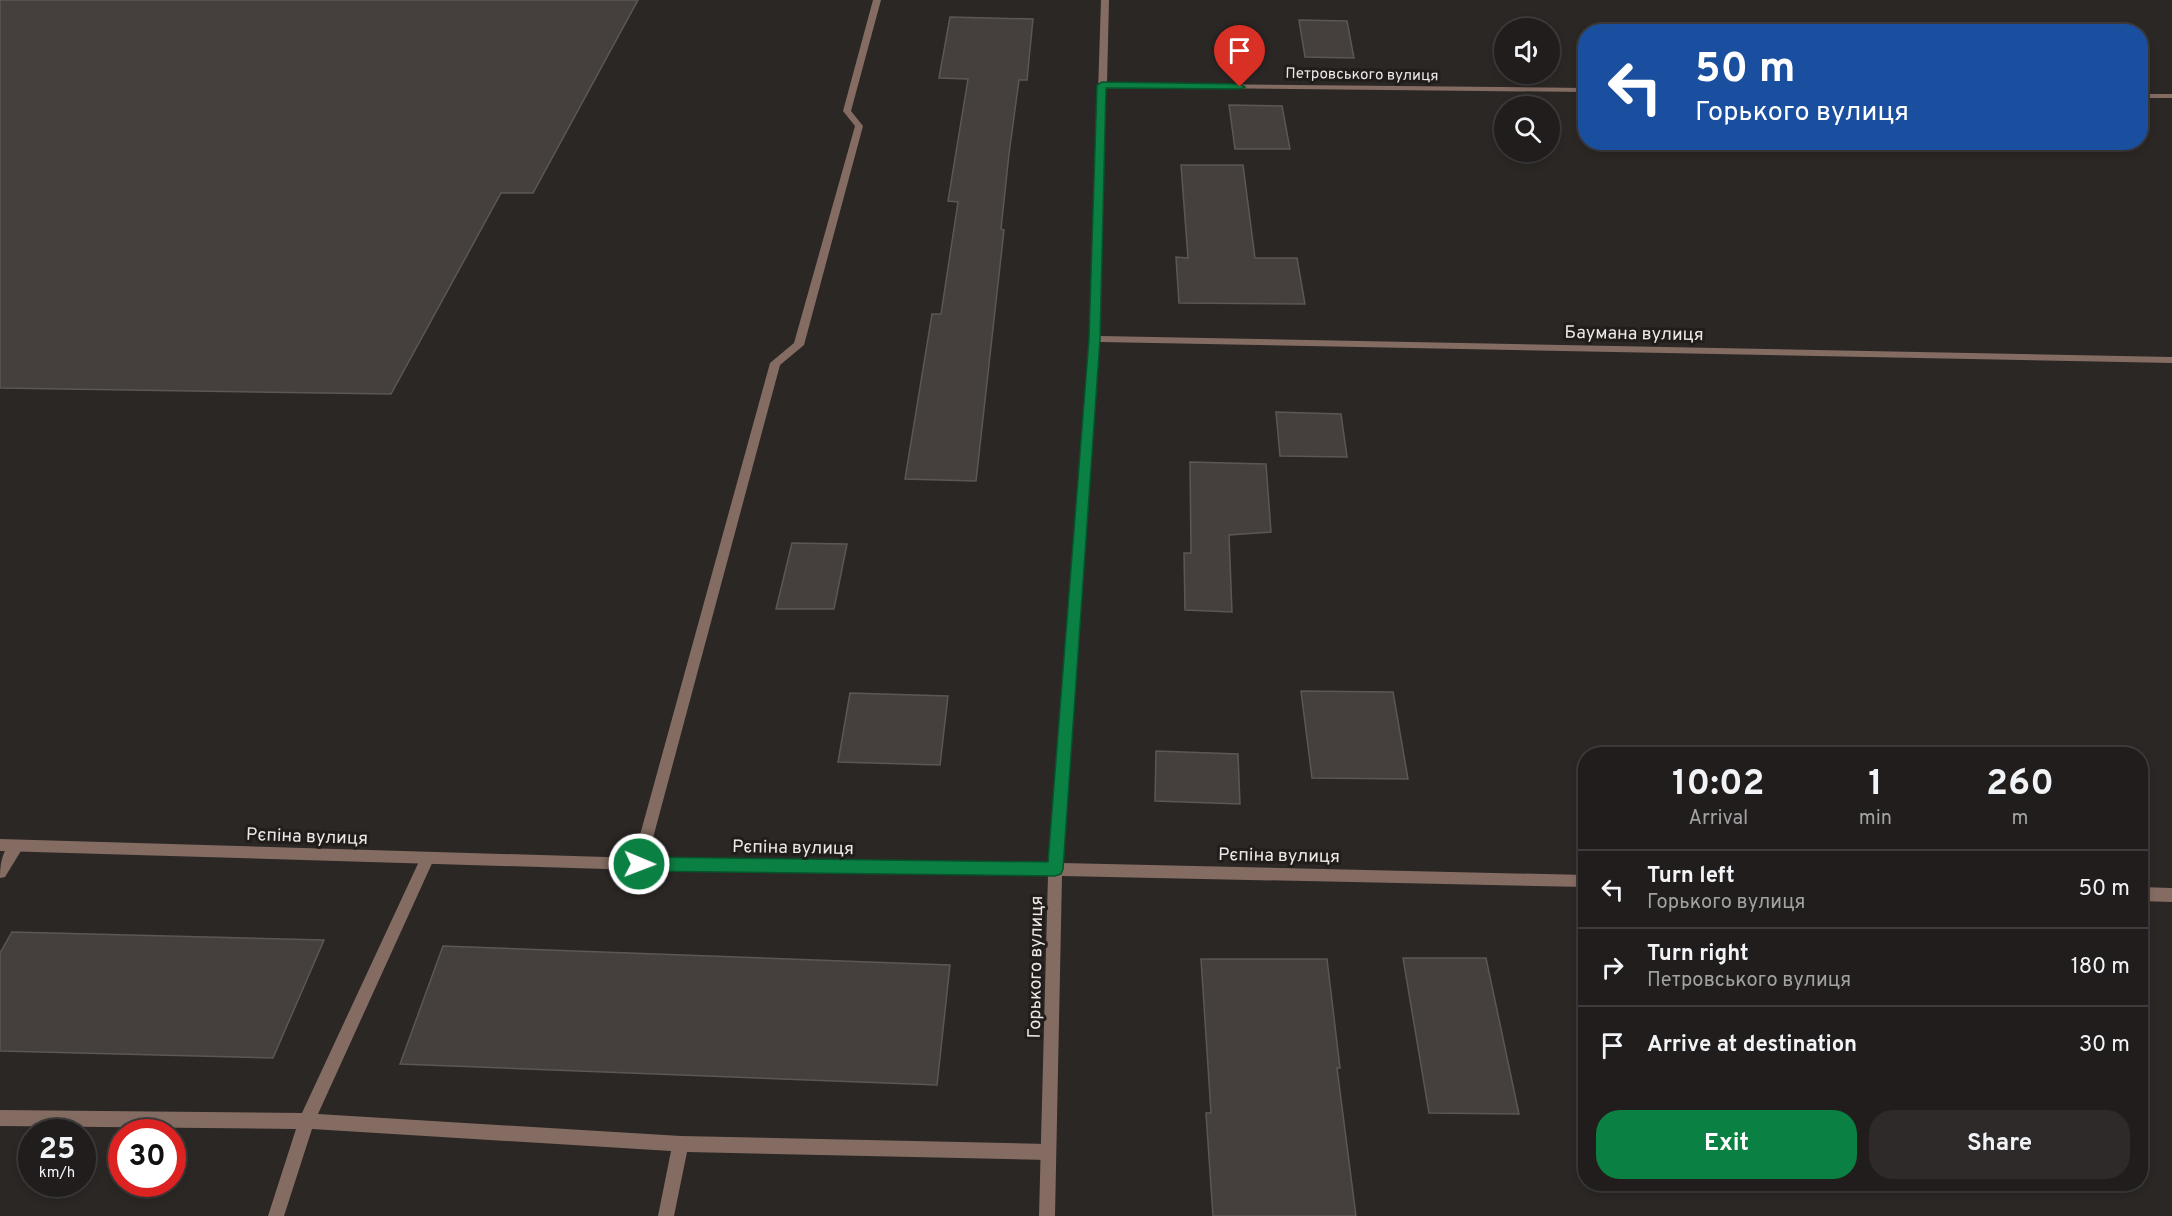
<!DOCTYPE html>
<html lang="en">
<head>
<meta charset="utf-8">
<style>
	:root { --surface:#201d1c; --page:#2d2a29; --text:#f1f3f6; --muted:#a2a2a3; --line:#3d3b3b; --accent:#0b8043 }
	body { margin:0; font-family:Overpass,sans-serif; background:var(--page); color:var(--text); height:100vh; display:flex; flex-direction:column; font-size:22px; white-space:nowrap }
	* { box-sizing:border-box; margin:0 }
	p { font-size:20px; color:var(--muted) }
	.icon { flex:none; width:33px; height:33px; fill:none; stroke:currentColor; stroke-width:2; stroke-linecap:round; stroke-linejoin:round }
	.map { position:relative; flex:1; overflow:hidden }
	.side { position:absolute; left:1578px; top:747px; width:570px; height:444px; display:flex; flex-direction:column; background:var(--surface); border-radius:24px; box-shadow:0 3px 9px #0003,0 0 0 2px var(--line) }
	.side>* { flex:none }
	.top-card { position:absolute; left:1578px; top:24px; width:570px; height:126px; border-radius:24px; box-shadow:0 3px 9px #0003,0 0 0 2px var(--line); background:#1a4fa0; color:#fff; overflow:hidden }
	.tools { position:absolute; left:1494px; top:18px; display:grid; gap:12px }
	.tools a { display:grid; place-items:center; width:66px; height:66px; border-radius:50%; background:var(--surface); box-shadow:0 3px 9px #0003,0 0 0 2px var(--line); font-size:30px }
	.speed { position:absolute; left:18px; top:1119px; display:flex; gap:12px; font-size:30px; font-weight:700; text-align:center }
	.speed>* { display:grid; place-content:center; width:78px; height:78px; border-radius:50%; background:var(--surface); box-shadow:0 3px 9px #0003,0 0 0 2px var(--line); line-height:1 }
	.speed small { font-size:15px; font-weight:400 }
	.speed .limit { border:9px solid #d22; background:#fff; color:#111 }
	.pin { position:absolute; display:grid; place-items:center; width:51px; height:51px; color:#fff; margin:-62px -26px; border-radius:50% 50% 50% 0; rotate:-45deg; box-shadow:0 0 6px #0007 }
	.pin .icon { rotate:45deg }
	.me { position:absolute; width:66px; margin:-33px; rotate:91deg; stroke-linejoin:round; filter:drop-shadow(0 0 4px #0008) }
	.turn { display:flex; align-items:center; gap:21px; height:126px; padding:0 18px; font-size:27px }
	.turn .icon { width:78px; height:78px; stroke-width:2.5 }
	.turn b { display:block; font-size:42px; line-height:51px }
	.eta { display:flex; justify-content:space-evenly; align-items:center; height:102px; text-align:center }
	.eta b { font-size:36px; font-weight:700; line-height:42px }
	.action { display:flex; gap:12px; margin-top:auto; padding:12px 18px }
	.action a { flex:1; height:69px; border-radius:24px; background:var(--accent); color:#fff; font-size:24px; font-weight:700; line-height:69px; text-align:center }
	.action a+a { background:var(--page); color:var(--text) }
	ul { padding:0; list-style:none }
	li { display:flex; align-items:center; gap:18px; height:78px; padding:0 18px; border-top:2px solid var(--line) }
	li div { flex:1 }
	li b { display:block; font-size:22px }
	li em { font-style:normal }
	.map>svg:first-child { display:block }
</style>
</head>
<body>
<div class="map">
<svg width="2172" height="1216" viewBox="0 0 2172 1216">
	<rect width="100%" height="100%" fill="#2b2725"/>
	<g fill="#45403e" stroke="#5c5755" stroke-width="1.5">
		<polygon points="0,0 638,0 533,193 501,193 391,394 0,388"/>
		<polygon points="950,17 1033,19 1027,80 1019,80 1009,154 1001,229 1004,230 976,481 905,479 932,314 941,314 958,202 948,201 968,79 939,78"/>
		<polygon points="1299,20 1347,21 1354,58 1305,57"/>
		<polygon points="1229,105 1282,106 1290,149 1235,149"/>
		<polygon points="1181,165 1243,165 1255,258 1297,258 1305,304 1179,303 1176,257 1188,258"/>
		<polygon points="1276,412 1341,414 1347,457 1280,456"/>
		<polygon points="1190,462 1266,464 1271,532 1229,535 1232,612 1185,610 1184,553 1191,553"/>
		<polygon points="792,543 847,544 834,609 776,609"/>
		<polygon points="1301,691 1393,692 1408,779 1312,778"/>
		<polygon points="850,693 948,696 940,765 838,762"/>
		<polygon points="1156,751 1238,754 1240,804 1155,801"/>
		<polygon points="12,932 324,940 273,1058 0,1051 0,953"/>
		<polygon points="443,946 950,965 937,1085 400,1064"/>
		<polygon points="1403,958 1486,958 1519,1114 1429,1113"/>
		<polygon points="1201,959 1327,959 1340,1068 1337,1068 1356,1216 1213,1216 1206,1113 1211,1113"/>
	</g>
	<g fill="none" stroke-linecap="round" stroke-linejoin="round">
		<g fill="#846c62" fill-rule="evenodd">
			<polygon points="873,0 881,0 851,111 863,126 804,345 780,365 646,864 644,868 639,870 634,868 632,864 770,363 794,343 855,126 843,111"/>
			<path d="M17,840L22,842L24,846L5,877L0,878C0,864 2,846 17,840Z"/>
			<polygon points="427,853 432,855 434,859 318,1114 681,1136 1048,1144 1054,1146 1056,1152 1054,1158 1048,1160 687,1152 674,1216 658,1216 671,1151 312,1129 284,1216 268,1216 296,1129 0,1126 0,1110 302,1113 422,855"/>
		</g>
		<g fill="#846c62" fill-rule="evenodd">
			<polygon points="1101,0 1109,0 1107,83 1586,88 1586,92 1106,87 1100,336 2172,357 2172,363 1100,342 1062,863 1586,875 1586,887 1062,876 1055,1216 1039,1216 1048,875 639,870 0,851 0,839 639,858 1049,863 1090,339"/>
			<rect x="2140" y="94" width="32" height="4"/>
			<polygon points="2140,887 2172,888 2172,902 2140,901"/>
		</g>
	</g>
	<polygon fill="#0b8043" stroke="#07532c" stroke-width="1.5" points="1102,82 1240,84 1245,87 1240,89 1106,88 1100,339 1063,869 1061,874 1055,876 639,871 634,869 632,864 634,859 639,857 1048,862 1089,339 1097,85"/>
	<g text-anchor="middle" stroke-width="6" stroke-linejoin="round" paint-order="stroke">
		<g font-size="15" fill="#ebe8e7" stroke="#211d1b">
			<text transform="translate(1362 74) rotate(1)" y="5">Петровського вулиця</text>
		</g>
		<g font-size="18" fill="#ebe8e7" stroke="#211d1b">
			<text transform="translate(1634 333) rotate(1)" y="6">Баумана вулиця</text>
			<text transform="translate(307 836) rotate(2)" y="6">Рєпіна вулиця</text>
			<text transform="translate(793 847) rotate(1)" y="6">Рєпіна вулиця</text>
			<text transform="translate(1279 855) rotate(1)" y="6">Рєпіна вулиця</text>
			<text transform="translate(1035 967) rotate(-89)" y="6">Горького вулиця</text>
		</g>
	</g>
</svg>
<div class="tools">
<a><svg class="icon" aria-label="sound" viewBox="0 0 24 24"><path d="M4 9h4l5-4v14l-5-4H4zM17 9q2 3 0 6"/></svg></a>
<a><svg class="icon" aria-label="search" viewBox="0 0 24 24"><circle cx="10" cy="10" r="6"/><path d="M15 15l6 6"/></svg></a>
</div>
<div class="speed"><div>25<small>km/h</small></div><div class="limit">30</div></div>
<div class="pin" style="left:1240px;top:87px;background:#d93025"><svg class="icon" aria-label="arrive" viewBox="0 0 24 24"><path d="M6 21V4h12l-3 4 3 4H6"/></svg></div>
<svg class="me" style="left:639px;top:864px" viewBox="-20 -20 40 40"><circle r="17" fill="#0b8043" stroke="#fff" stroke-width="3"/><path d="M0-11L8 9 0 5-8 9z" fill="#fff"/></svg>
<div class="top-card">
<div class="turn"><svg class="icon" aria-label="left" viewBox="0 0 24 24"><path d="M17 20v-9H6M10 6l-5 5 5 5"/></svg><div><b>50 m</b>Горького вулиця</div></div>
</div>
<section class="side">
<div class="eta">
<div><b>10:02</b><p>Arrival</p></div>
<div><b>1</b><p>min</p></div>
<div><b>260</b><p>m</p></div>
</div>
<ul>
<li><svg class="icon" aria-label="left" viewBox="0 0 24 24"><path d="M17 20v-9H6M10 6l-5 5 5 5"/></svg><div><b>Turn left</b><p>Горького вулиця</p></div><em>50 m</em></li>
<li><svg class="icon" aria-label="right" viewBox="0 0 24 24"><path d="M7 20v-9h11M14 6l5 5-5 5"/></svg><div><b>Turn right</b><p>Петровського вулиця</p></div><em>180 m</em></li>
<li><svg class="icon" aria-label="arrive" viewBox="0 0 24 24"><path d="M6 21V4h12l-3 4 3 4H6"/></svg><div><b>Arrive at destination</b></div><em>30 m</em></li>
</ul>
<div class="action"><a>Exit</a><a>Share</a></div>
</section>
</div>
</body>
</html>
